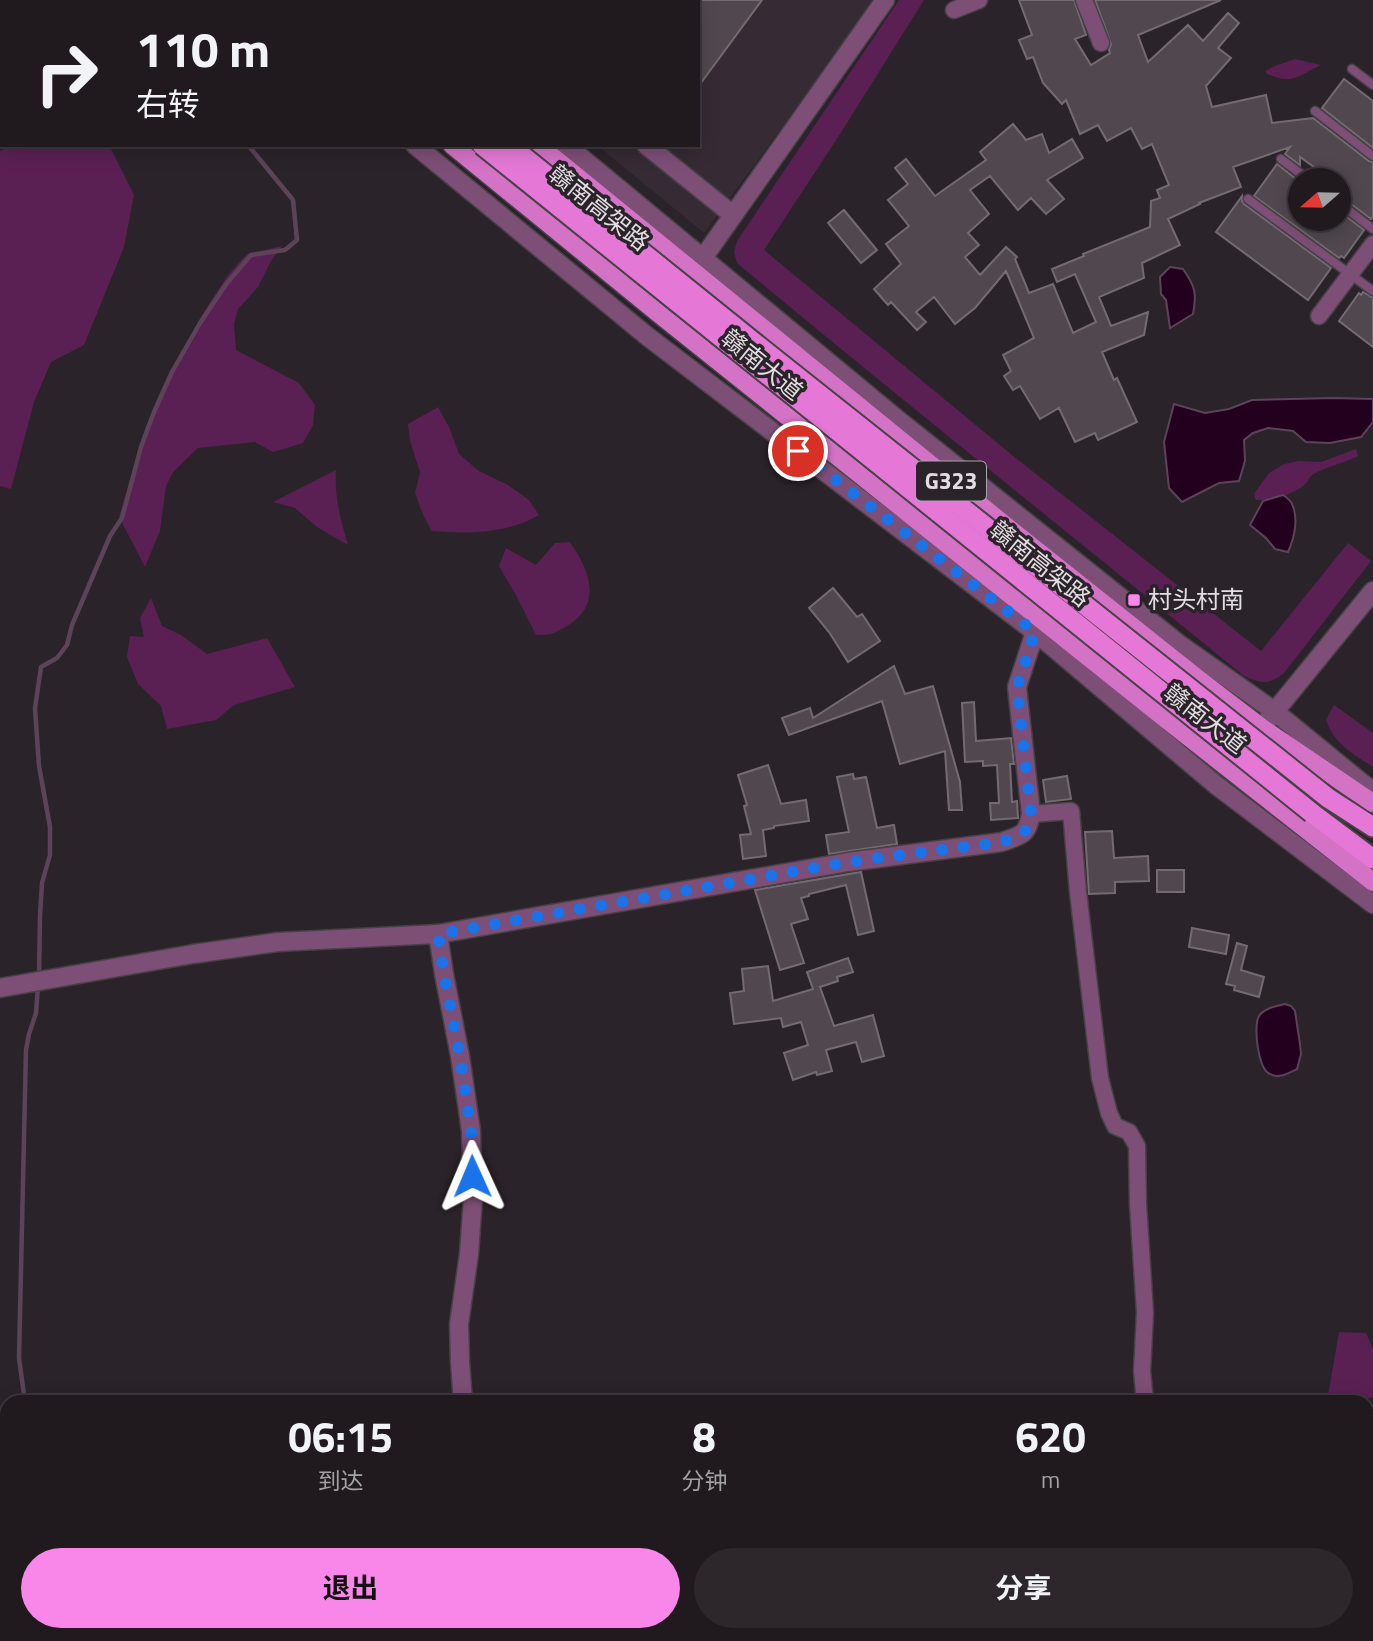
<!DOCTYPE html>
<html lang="zh">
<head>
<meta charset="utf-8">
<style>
	:root { --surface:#201a1f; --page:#2d272c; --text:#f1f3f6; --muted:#a2a1a4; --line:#3d383d; --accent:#f987e9 }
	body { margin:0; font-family:"Titillium Web","Noto Sans SC",sans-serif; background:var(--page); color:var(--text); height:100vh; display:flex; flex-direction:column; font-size:26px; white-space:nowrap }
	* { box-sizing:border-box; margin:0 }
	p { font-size:23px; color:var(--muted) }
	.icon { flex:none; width:38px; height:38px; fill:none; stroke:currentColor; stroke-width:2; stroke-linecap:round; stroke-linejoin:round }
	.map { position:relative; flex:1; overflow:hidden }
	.sheet { position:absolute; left:0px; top:1395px; width:1374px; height:247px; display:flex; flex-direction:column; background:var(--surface); border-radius:21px 21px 0 0; box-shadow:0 4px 18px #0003,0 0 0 2px var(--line) }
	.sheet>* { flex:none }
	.banner { position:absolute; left:0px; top:0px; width:700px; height:147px; box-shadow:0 4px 18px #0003,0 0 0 2px var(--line); background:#201a1f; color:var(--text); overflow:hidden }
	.needle { width:46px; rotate:250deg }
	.controls { position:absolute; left:1288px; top:168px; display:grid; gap:14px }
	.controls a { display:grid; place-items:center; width:63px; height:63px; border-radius:50%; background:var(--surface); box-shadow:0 4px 18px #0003,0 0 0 2px var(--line); font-size:35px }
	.pin { position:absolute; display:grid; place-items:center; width:60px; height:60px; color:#fff; margin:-30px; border:4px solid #fff; border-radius:50%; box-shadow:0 2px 7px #0007 }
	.me { position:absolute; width:77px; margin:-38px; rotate:359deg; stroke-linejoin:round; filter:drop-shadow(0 0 5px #0008) }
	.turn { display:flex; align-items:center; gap:24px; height:147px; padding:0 21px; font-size:32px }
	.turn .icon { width:91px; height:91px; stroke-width:2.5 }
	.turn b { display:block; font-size:49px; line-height:60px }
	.eta { display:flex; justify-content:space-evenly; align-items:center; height:119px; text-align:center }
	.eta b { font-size:42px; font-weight:700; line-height:49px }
	.action { display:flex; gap:14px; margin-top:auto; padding:14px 21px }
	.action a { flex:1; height:80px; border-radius:42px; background:var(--accent); color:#111; font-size:28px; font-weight:700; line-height:80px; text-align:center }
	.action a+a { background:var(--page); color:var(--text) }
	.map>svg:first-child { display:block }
</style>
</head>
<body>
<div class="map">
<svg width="1373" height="1641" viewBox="0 0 1373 1641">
	<rect width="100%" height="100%" fill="#2a2329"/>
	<polygon fill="#362a34" points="420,0 876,0 704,233 597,145 698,145 698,2 422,2"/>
	<g fill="#5a2053">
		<path d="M899,0H924L842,131L764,250L1012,455L1261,651L1348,543L1371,561L1284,673C1268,685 1263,684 1244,676C1075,538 905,403 737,263L734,252L737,241Z"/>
		<path d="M1295,59L1321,65C1297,76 1295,85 1267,74L1265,71L1275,66Z"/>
		<polygon points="15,145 109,145 134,195 124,247 84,345 51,362 34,402 11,489 0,486 0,151"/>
		<polygon points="282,246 271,261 258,287 238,309 234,324 236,350 299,383 315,405 313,425 303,443 273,452 255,442 198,448 173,472 166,486 160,531 145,567 119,517 145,429 167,377 207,307 228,275 247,254"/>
		<path d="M438,407L449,427L459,454L479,471L508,485L529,500L539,515C506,534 469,534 432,531L424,517L415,493L420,472L410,441L408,424Z"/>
		<path d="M1356,449L1358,456C1345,463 1321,468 1311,476C1308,479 1307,483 1304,485C1295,494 1268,501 1256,500L1254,494L1269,473L1284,464L1299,461L1321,462Z"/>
		<path d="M336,470C334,496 341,521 348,545L317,527L295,508L273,502Z"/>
		<path d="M570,542C590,571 603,604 567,626C553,634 552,635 536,635L517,597L499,566L506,548L536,565L555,543Z"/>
		<polygon points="151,598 162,626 181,635 207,654 267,638 295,687 234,705 216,720 167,729 161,706 138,684 127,657 130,636 144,637 140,618"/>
		<path d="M1334,705L1373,733V767C1352,753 1335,745 1326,720Z"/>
		<path d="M1339,1332L1366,1333L1373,1349V1397C1358,1402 1342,1406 1328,1396Z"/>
	</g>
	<g fill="#22001e" stroke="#5c4358" stroke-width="2">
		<path d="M1170,267L1183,269C1195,286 1197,293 1193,314L1170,328L1166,300L1161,294L1160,277Z"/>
		<polygon points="1334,398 1373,399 1373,422 1361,437 1330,443 1306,442 1293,431 1268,428 1253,433 1244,440 1245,461 1239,481 1219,483 1182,502 1169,488 1164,442 1174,404 1205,413 1229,409 1252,400"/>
		<path d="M1283,495C1286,497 1291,501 1292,504C1299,519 1294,539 1288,552L1275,549L1266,538L1250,525L1263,501Z"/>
		<path d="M1285,1004L1291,1006L1295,1011L1300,1044L1301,1054L1297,1069C1289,1073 1279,1079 1270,1074C1258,1069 1253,1026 1259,1016C1264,1008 1277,1006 1285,1004Z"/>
	</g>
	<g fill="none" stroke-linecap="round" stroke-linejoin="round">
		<g stroke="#5c4358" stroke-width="4.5">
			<polyline points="128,0 130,2"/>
			<polyline points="39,978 40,916 42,883 50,855 50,827 39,766 35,708 41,667 57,658 67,645 72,625 110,536 122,518 141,447 154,412 172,372 200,323 227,283 251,255 285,250 297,240 293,200 248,145"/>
			<polyline points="25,1402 19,1358 26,1050 29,1034 36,1013 38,986"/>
			<polyline points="7,1411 0,1413 7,1463"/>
		</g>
	</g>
	<g fill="#50484e" stroke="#736b71" stroke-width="2">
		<polygon points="698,0 762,0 698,87"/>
		<polygon points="1019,0 1074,0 1086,35 1075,39 1091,65 1110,53 1109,50 1111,44 1095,0 1221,0 1138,35 1148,62 1188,25 1203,41 1228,13 1239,23 1218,48 1231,58 1206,86 1212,107 1266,95 1272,123 1313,118 1369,161 1373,162 1373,217 1371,219 1343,198 1339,197 1339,180 1332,180 1300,157 1300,165 1285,154 1290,147 1233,167 1241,187 1199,203 1200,204 1168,219 1180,245 1142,263 1144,278 1099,297 1111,326 1148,312 1144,335 1102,352 1114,380 1117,378 1137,422 1098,440 1095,433 1075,442 1059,408 1040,419 1020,386 1013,390 1004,376 1011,371 1003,355 1034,338 1006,271 975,308 955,324 934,297 916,312 926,322 917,330 891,302 888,305 874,289 901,264 886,244 909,226 888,200 908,184 895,168 906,159 935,196 986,160 980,152 1013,124 1026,140 1042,134 1049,153 1072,139 1083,158 1047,180 1064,199 1046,214 1031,198 1018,210 990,176 970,190 989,214 968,233 979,245 965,257 980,275 1006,247 1017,257 1015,259 1029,293 1053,284 1073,333 1096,322 1075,274 1057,282 1052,269 1084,256 1083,254 1150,227 1151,201 1160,198 1157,190 1169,185 1152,144 1142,149 1131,128 1107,141 1098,125 1080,134 1066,100 1062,104 1043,83 1033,57 1027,59 1019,40 1032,35"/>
		<polygon points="1344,79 1373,101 1373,148 1322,108"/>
		<polygon points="1277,164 1300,182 1300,219 1339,219 1339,211 1364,230 1344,258 1341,256 1339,258 1254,196"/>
		<polygon points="1242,196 1242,201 1244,204 1331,268 1308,300 1216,232"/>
		<polygon points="844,210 877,250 861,263 828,223"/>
		<polygon points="1363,292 1373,298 1373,347 1339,321 1359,293 1361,295"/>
		<polygon points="833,588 857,617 862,614 880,641 848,662 829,632 809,608"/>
		<polygon points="894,666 905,694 933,686 960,782 962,810 949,810 945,751 900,764 882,701 789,735 782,718 810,708 813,718"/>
		<polygon points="974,702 976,741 1011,738 1014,764 1010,764 1012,802 1017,801 1018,818 991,820 990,803 999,803 997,765 983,766 983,761 965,762 962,703"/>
		<polygon points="768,765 781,804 806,800 809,821 774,826 774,828 763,830 766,856 743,859 740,835 751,834 744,806 747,805 738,775"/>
		<polygon points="853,774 854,779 866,777 877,828 894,825 897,844 829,854 826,835 849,832 837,777"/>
		<polygon points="1067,776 1071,799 1046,802 1043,780"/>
		<polygon points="1112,831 1114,858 1148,856 1149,881 1115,882 1115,893 1089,894 1085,832"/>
		<rect x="1157" y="870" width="27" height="22"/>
		<polygon points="861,872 874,931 858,935 846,885 809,894 809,896 801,898 808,919 791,924 804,963 780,970 755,890"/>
		<polygon points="1192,928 1229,935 1226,954 1189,947"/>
		<polygon points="1237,943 1247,946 1241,970 1264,977 1259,997 1234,990 1235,986 1226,984"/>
		<polygon points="848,958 853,972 837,977 838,981 820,987 834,1026 873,1015 884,1056 862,1062 856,1042 826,1050 832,1071 817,1075 816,1072 793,1080 784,1053 808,1045 801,1022 783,1027 781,1018 734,1024 730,993 744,991 742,969 768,966 773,1001 813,989 807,972"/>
	</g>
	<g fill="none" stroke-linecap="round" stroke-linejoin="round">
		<g stroke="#474146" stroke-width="11">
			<g id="service">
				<polyline points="1352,69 1373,85"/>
				<polyline points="1315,111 1373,156"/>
				<polyline points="1281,159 1309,180"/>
				<polyline points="1248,199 1373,291"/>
				<polyline points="1339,203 1373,229"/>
			</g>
		</g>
		<g stroke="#474146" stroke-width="19">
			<g id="minor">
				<polyline points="1084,0 1101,43"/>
				<polyline points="954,10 979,0"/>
				<polyline points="1319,316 1373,244"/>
				<polyline points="1031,814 1071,811 1078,892 1100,1078 1109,1113 1115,1126 1129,1132 1137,1146 1138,1204 1145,1313 1142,1371 1145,1402"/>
				<polyline points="1216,1634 1219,1641"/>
			</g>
		</g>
		<g stroke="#474146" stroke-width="21">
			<g id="tertiary">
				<polyline points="239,0 241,2"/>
				<polyline points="390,0 392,2"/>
				<polyline points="465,0 467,2"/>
				<polyline points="415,145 647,336 1035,632 1216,785 1373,904"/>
				<polyline points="566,145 897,419 1179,644 1274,711 1373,792"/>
				<polyline points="646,145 733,215"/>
				<polyline points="703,258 885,0"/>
				<polyline points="1267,721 1373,591"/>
				<polyline points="438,934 444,974 460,1056 471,1131 473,1198 469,1254 459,1324 460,1362 463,1402"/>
				<path d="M0,988L193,954L278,942L438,934L848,862L1002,842C1021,835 1027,836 1031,814L1017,687L1035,632"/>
				<polyline points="540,1634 542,1641"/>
			</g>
		</g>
		<g stroke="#474146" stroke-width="21">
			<g id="primary">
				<polyline points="273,0 276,2"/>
				<polyline points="358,0 360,2"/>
				<polyline points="452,145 658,313 1167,720 1373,882"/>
				<polyline points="538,145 1006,526 1197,678 1262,728 1373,803"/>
			</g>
		</g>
		<g stroke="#474146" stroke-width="23">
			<g id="trunk">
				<polyline points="302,0 304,2"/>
				<polyline points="329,0 331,2"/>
				<polyline points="1328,798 1373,827"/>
				<polyline points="1312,813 1373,859"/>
			</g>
		</g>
		<use href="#service" stroke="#7d4e76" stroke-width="8"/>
		<use href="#minor" stroke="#7d4e76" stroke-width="16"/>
		<use href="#tertiary" stroke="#7d4e76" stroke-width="18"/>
		<use href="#primary" stroke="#d472c6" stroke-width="18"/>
		<use href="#trunk" stroke="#e578d6" stroke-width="19"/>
		<g stroke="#474146" stroke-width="23" stroke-linecap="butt">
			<g id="trunk-bridge">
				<polyline points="482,145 1312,813"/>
				<polyline points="509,145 771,356 1328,798"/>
			</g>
		</g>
		<use href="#trunk-bridge" stroke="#e578d6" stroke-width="19"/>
	</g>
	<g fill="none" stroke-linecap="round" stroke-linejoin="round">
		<path stroke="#1a73e8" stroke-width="12" stroke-dasharray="0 21.6" d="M472,1176L471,1131L460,1056L444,974L438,934L848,862L1002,842C1021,835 1027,836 1031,814L1017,687L1035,632L798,451"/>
	</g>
	<rect fill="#f987e9" stroke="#2a2329" stroke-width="2.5" x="1127" y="593" width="14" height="14" rx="3.5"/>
	<g text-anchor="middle" stroke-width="7" stroke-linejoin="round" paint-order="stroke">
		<rect fill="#2a2329" stroke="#aba6aa" stroke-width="2" x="916" y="461.5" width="70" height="39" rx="5"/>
		<g font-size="23" font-weight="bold" fill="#e2dee1">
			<text x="951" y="489">G323</text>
		</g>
		<g font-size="24" fill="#e2dee1" stroke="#2a2329">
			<text transform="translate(599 208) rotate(39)" y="8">赣南高架路</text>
			<text transform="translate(762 365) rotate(39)" y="8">赣南大道</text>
			<text transform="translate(1040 564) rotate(39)" y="8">赣南高架路</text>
			<text transform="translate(1205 719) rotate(38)" y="8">赣南大道</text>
		</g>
		<g font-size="24" fill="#e2dee1" stroke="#2a2329" text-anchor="start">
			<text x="1148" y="608">村头村南</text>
		</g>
	</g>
</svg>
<div class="controls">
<a><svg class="needle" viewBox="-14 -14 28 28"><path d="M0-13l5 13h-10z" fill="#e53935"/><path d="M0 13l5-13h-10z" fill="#a2a1a4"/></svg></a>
</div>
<div class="pin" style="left:798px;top:451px;background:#d93025"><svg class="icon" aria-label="arrive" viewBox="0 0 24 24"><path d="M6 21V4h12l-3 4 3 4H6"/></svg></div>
<svg class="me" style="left:472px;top:1176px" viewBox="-20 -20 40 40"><path d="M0-17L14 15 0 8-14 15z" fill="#1a73e8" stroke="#fff" stroke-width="4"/></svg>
<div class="banner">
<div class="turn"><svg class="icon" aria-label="right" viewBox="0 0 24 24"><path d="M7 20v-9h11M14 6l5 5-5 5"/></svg><div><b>110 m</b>右转</div></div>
</div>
<section class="sheet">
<div class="eta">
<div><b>06:15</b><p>到达</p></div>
<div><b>8</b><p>分钟</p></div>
<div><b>620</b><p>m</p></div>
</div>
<div class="action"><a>退出</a><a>分享</a></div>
</section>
</div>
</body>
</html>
